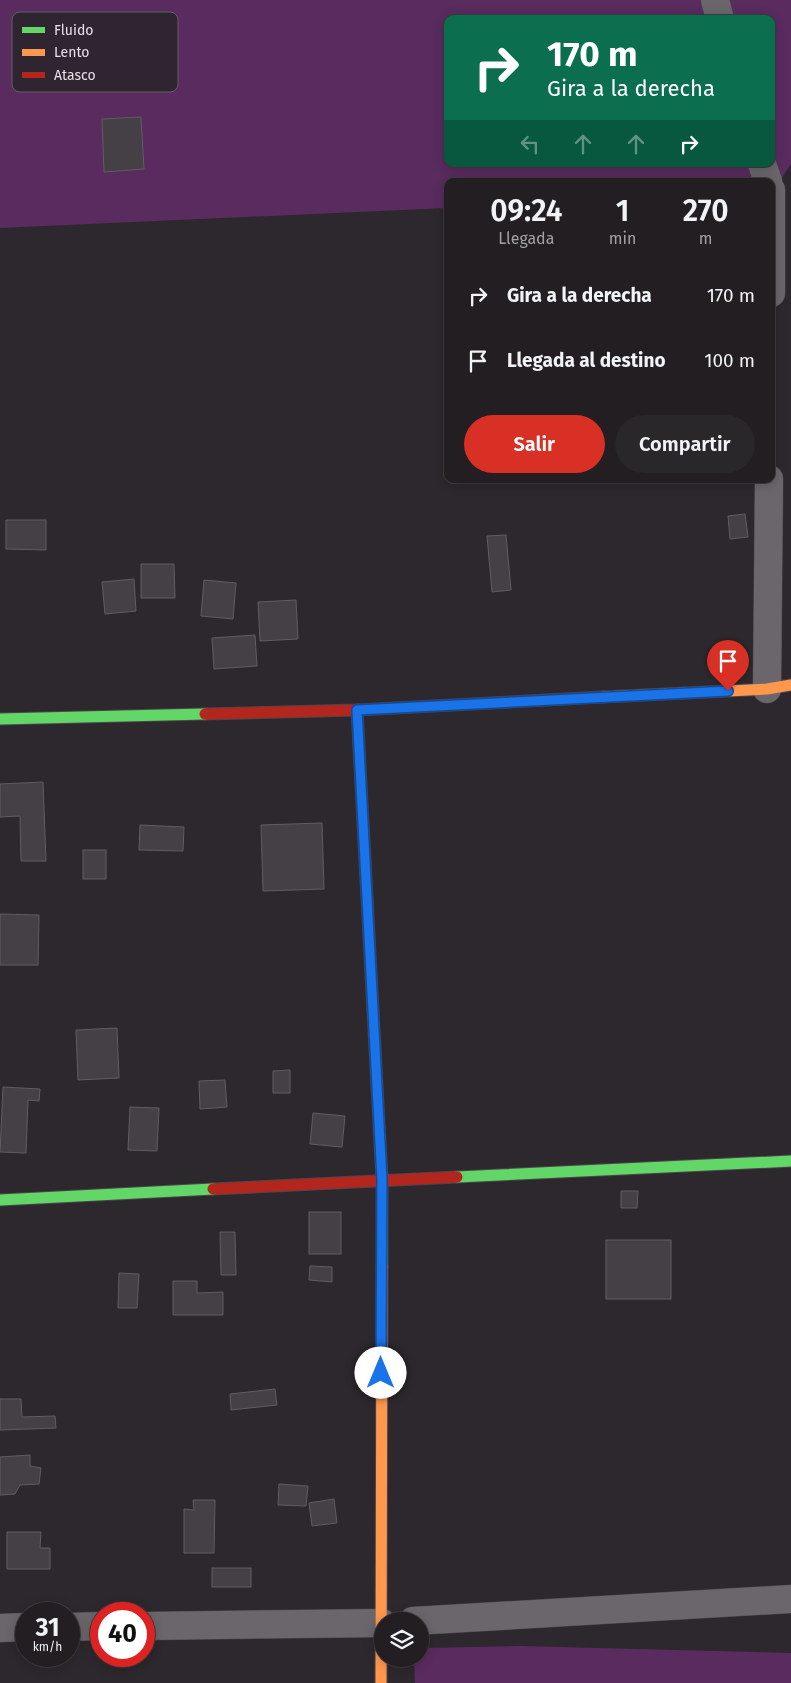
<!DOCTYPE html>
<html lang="es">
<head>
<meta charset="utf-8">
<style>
	:root { --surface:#221e22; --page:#2a272a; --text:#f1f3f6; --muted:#a2a2a5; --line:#3f3c40; --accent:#d93025 }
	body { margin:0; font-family:"Fira Sans",sans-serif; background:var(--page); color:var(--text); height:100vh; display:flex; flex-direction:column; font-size:19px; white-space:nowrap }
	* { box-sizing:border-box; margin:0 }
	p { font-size:16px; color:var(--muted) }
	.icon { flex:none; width:28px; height:28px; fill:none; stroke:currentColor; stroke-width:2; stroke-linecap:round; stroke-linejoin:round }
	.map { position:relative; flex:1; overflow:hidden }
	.drawer { position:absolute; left:444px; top:178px; width:331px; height:305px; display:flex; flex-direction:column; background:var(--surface); border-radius:10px; box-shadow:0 2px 12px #0003,0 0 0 1px var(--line) }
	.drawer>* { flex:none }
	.hud { position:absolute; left:444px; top:15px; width:331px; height:152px; border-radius:10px; box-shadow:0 2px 12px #0003,0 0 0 1px var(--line); background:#0b6e4f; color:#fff; overflow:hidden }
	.controls { position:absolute; left:374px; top:1612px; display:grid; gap:10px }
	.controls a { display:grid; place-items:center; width:55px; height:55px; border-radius:50%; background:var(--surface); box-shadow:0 2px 12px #0003,0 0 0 1px var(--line); font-size:25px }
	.speed { position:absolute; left:15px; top:1602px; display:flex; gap:10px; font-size:25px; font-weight:700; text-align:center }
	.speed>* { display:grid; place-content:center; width:65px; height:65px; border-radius:50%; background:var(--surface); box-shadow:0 2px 12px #0003,0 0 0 1px var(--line); line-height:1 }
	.speed small { font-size:12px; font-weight:400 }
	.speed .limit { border:8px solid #d22; background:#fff; color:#111 }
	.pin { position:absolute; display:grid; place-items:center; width:42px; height:42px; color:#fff; margin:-51px -21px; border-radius:50% 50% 50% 0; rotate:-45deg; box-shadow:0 0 5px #0007 }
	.pin .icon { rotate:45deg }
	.me { position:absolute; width:55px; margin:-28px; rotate:0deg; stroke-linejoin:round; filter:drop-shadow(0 0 4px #0008) }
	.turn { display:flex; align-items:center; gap:18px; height:105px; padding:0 20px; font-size:22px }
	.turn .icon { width:65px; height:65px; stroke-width:2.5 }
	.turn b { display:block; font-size:35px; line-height:42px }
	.lanes { display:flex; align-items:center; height:48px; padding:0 20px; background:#0003; justify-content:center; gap:25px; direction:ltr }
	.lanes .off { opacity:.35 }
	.eta { display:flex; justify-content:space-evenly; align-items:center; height:85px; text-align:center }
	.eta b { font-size:30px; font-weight:600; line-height:35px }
	.action { display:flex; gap:10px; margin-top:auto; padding:10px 20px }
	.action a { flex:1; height:58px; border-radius:30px; background:var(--accent); color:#fff; font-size:20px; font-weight:600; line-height:58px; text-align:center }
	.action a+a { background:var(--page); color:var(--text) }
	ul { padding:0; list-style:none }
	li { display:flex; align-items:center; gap:15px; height:65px; padding:0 20px }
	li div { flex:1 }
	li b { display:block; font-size:19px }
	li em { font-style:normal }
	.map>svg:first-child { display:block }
</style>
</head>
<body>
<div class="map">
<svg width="791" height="1683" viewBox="0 0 791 1683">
	<rect width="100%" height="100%" fill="#2d282d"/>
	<g fill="#592b5f" fill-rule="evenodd">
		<path d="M0,0H791V164L772,193L771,181H448L447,208L0,228ZM448,19H771V164H448Z"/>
		<polygon points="521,1646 791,1653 791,1683 415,1683 414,1659 420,1659 420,1648"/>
	</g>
	<g fill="#454046" stroke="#615c61">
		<polygon points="141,117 144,169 104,172 102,119"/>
		<polygon points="745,514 748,537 730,539 728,516"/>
		<polygon points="6,520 46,520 46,550 6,549"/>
		<polygon points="506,535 511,590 492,592 487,536"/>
		<polygon points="141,564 174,564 175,598 141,598"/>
		<polygon points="134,579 136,611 105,614 102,582"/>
		<polygon points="204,580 236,583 233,619 201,616"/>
		<polygon points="296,600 298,639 260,641 258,602"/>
		<polygon points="255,635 257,666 214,669 212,638"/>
		<polygon points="43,782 46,861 21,861 20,816 0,817 0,784"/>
		<polygon points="322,823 324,889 263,891 261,825"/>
		<polygon points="140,825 184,827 183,851 139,850"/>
		<rect x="83" y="850" width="23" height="29"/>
		<polygon points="0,914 39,915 38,965 0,965"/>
		<polygon points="117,1028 119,1078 78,1080 76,1030"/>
		<polygon points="290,1070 290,1093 273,1093 273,1071"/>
		<polygon points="225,1080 227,1107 200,1109 199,1081"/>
		<polygon points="3,1087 40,1089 39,1101 28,1100 26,1153 0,1152"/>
		<polygon points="130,1107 159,1108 157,1151 128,1150"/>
		<polygon points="313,1113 345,1116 342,1147 310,1144"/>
		<polygon points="621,1191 638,1191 637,1208 621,1208"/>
		<rect x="309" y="1212" width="32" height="42"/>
		<polygon points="220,1232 235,1232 236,1275 221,1275"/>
		<rect x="606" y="1240" width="65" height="59"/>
		<polygon points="310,1266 332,1267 332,1282 309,1280"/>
		<polygon points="119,1273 139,1274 137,1308 118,1308"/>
		<polygon points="173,1281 197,1281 197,1293 223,1292 223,1315 173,1315"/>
		<polygon points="275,1389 277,1405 231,1410 230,1394"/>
		<polygon points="0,1399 21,1399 22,1417 55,1416 56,1428 0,1430"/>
		<polygon points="30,1455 30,1466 41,1468 39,1484 20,1485 15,1494 0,1495 0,1457"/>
		<polygon points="279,1484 308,1486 306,1506 278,1505"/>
		<polygon points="334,1499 337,1523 312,1526 309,1503"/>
		<polygon points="193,1500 215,1500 214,1553 184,1553 184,1509 194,1510"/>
		<polygon points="7,1532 41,1532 40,1548 50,1548 50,1569 7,1569"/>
		<rect x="212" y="1568" width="39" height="19"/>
	</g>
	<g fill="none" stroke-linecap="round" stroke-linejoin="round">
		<g stroke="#4b464c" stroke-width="29">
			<g id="street">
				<polyline points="715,0 720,19"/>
				<polyline points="762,164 768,181"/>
				<polyline points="771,190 771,293"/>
				<polyline points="767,689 769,479"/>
				<polyline points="413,1621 791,1599"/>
				<polyline points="144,1626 382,1623"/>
				<polyline points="69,1627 101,1626"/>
				<polyline points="0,1628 26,1627"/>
			</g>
		</g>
		<g stroke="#4b464c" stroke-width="13">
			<g id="fast">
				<polyline points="0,719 205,714"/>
				<polyline points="373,1011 382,1180 382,1267"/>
				<polyline points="457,1177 791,1161"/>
				<polyline points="0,1200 213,1189"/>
			</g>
		</g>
		<g stroke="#4b464c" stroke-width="13">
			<g id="slow">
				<polyline points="603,697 767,689 791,685"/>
				<polyline points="381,1683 382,1267"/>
			</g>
		</g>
		<g stroke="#4b464c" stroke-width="13">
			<g id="jam">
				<polyline points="357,710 373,1011"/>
				<polyline points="205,714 357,710 603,697"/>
				<polyline points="213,1189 457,1177"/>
			</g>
		</g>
		<use href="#street" stroke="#6a666b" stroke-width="28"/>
		<use href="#fast" stroke="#63d668" stroke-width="11"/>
		<use href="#slow" stroke="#ff974d" stroke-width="11"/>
		<use href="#jam" stroke="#b3261e" stroke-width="11"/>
	</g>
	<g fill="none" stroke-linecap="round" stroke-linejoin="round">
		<g stroke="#114b97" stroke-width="12">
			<polyline id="route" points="381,1373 382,1180 357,710 728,691"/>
		</g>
		<use href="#route" stroke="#1a73e8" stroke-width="9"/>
	</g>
	<rect x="12" y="12" width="166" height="80" rx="8" fill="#2f2530" stroke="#665d67" stroke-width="1"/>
	<rect x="22" y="27" width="23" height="6" fill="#63d668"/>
	<rect x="22" y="49" width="23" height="7" fill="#ff974d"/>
	<rect x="22" y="72" width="23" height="6" fill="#b3261e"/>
	<g font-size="14" fill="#e6e0e7">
		<text x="54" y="35">Fluido</text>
		<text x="54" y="57">Lento</text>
		<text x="54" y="80">Atasco</text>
	</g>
</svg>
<div class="controls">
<a><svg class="icon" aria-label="layers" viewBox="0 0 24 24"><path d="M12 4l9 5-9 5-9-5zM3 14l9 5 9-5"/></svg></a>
</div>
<div class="speed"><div>31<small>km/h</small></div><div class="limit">40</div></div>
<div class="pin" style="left:728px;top:691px;background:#d93025"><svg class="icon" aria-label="arrive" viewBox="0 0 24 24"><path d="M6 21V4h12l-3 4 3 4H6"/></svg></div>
<svg class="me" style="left:381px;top:1373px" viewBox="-20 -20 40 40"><circle r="19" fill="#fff"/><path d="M0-13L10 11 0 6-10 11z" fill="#1a73e8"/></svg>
<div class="hud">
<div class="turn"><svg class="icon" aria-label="right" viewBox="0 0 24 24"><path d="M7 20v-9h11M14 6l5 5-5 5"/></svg><div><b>170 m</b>Gira a la derecha</div></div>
<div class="lanes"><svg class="icon off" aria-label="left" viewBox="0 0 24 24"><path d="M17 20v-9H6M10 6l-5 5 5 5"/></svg><svg class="icon off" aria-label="ahead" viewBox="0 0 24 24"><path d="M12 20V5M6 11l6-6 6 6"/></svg><svg class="icon off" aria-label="ahead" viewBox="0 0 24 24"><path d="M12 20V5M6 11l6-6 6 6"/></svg><svg class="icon" aria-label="right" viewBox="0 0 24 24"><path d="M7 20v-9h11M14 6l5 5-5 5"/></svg></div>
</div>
<section class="drawer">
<div class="eta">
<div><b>09:24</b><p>Llegada</p></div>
<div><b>1</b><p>min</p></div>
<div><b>270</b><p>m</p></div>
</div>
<ul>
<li><svg class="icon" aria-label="right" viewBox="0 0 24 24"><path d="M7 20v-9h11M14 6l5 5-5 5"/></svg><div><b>Gira a la derecha</b></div><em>170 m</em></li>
<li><svg class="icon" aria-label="arrive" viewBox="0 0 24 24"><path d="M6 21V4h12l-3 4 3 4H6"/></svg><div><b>Llegada al destino</b></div><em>100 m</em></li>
</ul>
<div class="action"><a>Salir</a><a>Compartir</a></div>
</section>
</div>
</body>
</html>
